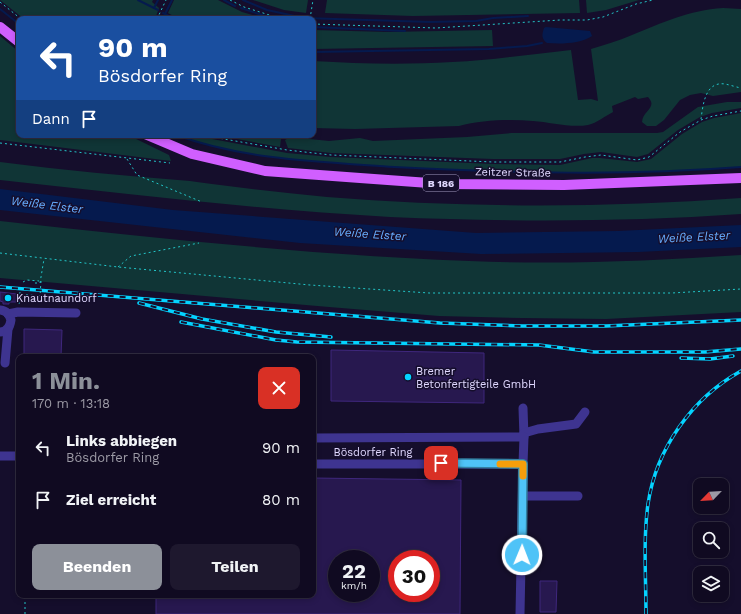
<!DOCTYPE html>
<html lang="de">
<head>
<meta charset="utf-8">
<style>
	:root { --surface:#100a21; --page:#1e182e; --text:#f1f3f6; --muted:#9c9aa5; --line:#302b3f; --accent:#8c9099 }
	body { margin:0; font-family:"Work Sans",sans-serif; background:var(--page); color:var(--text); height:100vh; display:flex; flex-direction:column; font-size:15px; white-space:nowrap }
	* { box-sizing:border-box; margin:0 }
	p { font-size:13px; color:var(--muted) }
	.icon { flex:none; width:22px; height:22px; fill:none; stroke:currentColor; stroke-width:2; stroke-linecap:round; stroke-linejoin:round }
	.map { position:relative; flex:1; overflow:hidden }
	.details { position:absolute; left:16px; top:354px; width:300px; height:244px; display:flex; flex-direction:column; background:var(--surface); border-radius:8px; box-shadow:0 2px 6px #0003,0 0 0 1px var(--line) }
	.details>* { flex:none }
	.guide { position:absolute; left:16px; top:16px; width:300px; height:122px; border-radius:8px; box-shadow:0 2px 6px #0003,0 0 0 1px var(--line); background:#1a4fa0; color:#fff; overflow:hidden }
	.needle { width:26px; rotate:245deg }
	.tools { position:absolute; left:693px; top:478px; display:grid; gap:8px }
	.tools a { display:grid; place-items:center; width:36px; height:36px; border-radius:8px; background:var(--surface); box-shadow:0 2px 6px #0003,0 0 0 1px var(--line); font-size:20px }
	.speed { position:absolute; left:328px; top:550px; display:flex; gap:8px; font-size:20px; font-weight:700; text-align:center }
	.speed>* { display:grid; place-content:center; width:52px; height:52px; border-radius:50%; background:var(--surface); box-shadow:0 2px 6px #0003,0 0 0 1px var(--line); line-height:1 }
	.speed small { font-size:10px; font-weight:400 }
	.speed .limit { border:6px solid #d22; background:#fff; color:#111 }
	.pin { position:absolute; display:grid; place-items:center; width:34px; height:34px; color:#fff; margin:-17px; border-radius:8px; box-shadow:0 2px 6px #0006 }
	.me { position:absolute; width:44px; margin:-22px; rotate:1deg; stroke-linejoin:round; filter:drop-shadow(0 0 3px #0008) }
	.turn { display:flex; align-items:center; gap:14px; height:84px; padding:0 16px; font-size:18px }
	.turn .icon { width:52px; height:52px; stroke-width:2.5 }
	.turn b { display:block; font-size:28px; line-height:34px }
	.then { display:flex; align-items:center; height:38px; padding:0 16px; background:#0003; gap:8px; font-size:15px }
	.round { display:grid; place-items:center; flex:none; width:42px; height:42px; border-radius:8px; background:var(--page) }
	.headline { display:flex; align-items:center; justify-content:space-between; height:68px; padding:0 16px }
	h1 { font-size:24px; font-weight:700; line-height:30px; color:var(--accent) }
	.cta { display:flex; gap:8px; margin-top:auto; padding:8px 16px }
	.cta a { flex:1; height:46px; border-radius:8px; background:var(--accent); color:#fff; font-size:16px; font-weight:700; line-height:46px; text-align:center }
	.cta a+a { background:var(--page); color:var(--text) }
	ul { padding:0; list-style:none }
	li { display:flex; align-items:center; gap:12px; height:52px; padding:0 16px }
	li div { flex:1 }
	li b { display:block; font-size:15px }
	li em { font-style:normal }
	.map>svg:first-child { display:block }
</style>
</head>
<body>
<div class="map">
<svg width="741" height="614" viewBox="0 0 741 614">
	<rect width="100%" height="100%" fill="#150e2c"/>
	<g fill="#103536">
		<polygon points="0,0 153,0 152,2 159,8 155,19 24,19"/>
		<polygon points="174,0 218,0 242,12 267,19 179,19 168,13"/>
		<polygon points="253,0 308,0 306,13 284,10"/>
		<polygon points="327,0 579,0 580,13 413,16 325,13"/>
		<polygon points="586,0 639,0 606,10 587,13"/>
		<path d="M723,8L741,9V92L713,96L701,93L690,95L680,100L664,120L656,126H647L642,122C643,110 658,108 648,97L638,99L635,97L612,106L613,112C605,116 597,123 588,125C570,128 550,122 533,121C509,119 481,120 459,126L355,129L313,128V61C378,65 445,65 510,57C531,55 551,52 571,50L578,100L591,99L598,101L591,49C604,45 618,41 632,35C662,23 689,10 723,8Z"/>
		<polygon points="313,30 388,32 492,30 493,46 313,49"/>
		<polygon points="0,36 19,52 19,135 128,135 169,155 171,161 0,140"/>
		<polygon points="727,102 741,102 741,108 712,113 700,117 678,130 648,154 637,157 601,152 584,154 560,159 493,159 331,153 288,148 285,140 290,137 329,141 360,138 373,141 467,137 512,133 657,133 663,132 698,107"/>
		<path d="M741,113V167C626,176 509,173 394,167C321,162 245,160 176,135H191L287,153L331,157L493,164L560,165L592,158H600L637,162L651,159L682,134L702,122L714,118Z"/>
		<polygon points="215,135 278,135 281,139 280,147"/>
		<path d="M0,162C63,170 126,176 190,181C197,182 204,183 212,184C250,189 288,193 327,197C464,208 603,208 741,198V214C624,222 507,222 390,217C260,210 130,194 0,180Z"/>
		<path d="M0,221C156,238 312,255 469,261C559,265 650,261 741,255V312L606,319L522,318L439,316L329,307L0,278Z"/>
	</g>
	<g fill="#051a4e">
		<path d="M546,27L590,31L592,36C580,44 561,44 547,43C541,39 542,34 544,28Z"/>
		<polygon points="0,189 173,210 476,233 618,231 741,225 741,247 638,252 481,254 300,243 0,210"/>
	</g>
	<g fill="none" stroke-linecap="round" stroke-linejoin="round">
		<g stroke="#051a4e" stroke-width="2">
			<polyline points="138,0 158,10"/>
			<polyline points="224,0 235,6"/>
			<polyline points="243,0 267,10 304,18 430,22 476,21 493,18 528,16"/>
			<polyline points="154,8 158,0"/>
			<polyline points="241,8 274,19"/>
			<polyline points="0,9 19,24"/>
			<polyline points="163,13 174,19"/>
			<polyline points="165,14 172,0"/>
			<polyline points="313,27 405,31"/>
			<polyline points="313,52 489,49 527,46 542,43"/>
			<path d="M176,135C245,160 321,162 394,167C509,173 626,176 741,167"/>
		</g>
	</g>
	<g fill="#27184f" stroke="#3f277d" fill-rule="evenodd">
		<polygon points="0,292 17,294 16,302 9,302 9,304 3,304 3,302 0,301"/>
		<polygon points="24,329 62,330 61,357 24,357"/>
		<polygon points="331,350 484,353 484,403 331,401"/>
		<path d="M313,478L461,480L460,614H156V595H313ZM337,559H371V593H337ZM397,559H431V593H397Z"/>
		<polygon points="540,581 557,581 556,612 540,612"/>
	</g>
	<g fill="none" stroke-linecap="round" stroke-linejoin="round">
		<g stroke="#22c6c9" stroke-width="1" stroke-dasharray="2 3" stroke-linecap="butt">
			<polyline points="230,0 244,7 282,19"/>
			<polyline points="0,2 21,19"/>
			<polyline points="157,19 166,0"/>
			<polyline points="310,19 313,0"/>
			<polyline points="313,24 436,28 560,20 587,20 603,17 636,4 653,0"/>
			<path d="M701,119C703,105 705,81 725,84C730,85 736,87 741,88"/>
			<polyline points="201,135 287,150 331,155 493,162 560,162 585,157 601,155 637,160 649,157 680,132 701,120 713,116 741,111"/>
			<polyline points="0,143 170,163"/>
			<polyline points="127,159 137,175 202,202"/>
			<polyline points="0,253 118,267 310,285 429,293 672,293 741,289"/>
			<polyline points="118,267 131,256 199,243"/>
			<polyline points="23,282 27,280 39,281"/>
			<polyline points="35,283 40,283 44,259"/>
			<polyline points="21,294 38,296"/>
			<polyline points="19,304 20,292"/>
			<polyline points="25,614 25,595"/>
		</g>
		<g stroke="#3e3490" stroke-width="9">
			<path d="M0,310C7,311 9,314 11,320C10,327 7,332 0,332"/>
			<polyline points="8,314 18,312 76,313"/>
			<polyline points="5,363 8,329"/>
			<polyline points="523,408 524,437"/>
			<polyline points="524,433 538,429 576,424 585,412"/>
			<polyline points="313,438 524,437 523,464"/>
			<polyline points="0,456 19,456"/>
			<polyline points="313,464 523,464 520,614"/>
			<polyline points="523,496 578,496"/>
		</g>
		<g stroke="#d05fff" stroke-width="10">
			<polyline points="0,27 19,42"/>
			<polyline points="147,135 192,154 265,171 360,178 443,184 564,185 741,178"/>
		</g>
		<g stroke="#04d3ff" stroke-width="3.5">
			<g id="rail">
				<polyline points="0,287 440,323 522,326 606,326 741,320"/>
				<polyline points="139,303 202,319 276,332 331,337"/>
				<polyline points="181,322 276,340 297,342 539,345 594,352 705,352 741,349"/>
				<polyline points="681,358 710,359 733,356"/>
				<path d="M646,614C646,578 643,540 648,504C656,449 692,398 741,371"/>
			</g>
		</g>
		<use href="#rail" stroke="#150e2c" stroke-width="2" stroke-dasharray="6" stroke-linecap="butt"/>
		<polyline stroke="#22c6c9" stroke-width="1" stroke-dasharray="2 3" stroke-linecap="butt" points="38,296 40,296 41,281 39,281"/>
	</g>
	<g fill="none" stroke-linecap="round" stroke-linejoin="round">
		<g stroke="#337fa1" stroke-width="10">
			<polyline id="route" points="441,463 523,464 522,555"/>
		</g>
		<use href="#route" stroke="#4fc3f7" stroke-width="7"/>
		<polyline stroke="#f59e0b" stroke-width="7" points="500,464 523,464 523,476"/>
	</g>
	<g fill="#04d3ff" stroke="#150e2c" stroke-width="1.5">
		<circle cx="8" cy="298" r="4"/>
		<circle cx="408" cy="377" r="4"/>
	</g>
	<g text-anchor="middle" stroke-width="3" stroke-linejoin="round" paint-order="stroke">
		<rect fill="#150e2c" stroke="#a39bc0" stroke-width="1" x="423" y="175" width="36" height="16" rx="3"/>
		<g font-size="10" font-weight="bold" fill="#e0d8ff">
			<text x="441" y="187">B 186</text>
		</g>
		<g font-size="11" fill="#e0d8ff" stroke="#150e2c">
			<text transform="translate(513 172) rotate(1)" y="4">Zeitzer Straße</text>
			<text x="373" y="456">Bösdorfer Ring</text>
		</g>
		<g font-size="11" fill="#e0d8ff" stroke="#150e2c" text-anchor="start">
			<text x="16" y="302">Knautnaundorf</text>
			<text x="416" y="375">Bremer<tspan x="416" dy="13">Betonfertigteile GmbH</tspan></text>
		</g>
		<g font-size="12" font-style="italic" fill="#66adff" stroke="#150e2c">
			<text transform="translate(47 205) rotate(7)" y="4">Weiße Elster</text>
			<text transform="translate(370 234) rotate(4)" y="4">Weiße Elster</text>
			<text transform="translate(694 237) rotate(-3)" y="4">Weiße Elster</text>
		</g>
	</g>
</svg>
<div class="tools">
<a><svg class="needle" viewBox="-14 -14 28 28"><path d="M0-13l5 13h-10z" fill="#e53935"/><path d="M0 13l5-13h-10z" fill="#9c9aa5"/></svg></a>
<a><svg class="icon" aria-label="search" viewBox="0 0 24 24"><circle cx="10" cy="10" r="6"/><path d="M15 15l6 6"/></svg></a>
<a><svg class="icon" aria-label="layers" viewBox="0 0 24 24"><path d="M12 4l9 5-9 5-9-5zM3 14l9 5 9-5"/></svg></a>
</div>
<div class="speed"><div>22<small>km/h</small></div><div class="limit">30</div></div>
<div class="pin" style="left:441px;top:463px;background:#d93025"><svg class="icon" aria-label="arrive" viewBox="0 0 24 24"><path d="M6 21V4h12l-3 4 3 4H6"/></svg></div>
<svg class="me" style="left:522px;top:555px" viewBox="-20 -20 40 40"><circle r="17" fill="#4fc3f7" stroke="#fff" stroke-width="3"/><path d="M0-11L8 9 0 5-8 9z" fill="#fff"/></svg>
<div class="guide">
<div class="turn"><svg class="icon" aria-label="left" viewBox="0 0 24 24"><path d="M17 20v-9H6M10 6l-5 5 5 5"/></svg><div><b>90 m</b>Bösdorfer Ring</div></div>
<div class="then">Dann<svg class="icon" aria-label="arrive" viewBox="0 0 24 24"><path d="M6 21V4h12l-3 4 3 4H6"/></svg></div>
</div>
<section class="details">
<div class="headline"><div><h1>1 Min.</h1><p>170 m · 13:18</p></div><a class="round" style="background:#d93025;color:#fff"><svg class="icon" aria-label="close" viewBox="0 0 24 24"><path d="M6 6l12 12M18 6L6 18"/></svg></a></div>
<ul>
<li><svg class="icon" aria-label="left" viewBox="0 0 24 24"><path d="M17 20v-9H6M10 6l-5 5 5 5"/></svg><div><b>Links abbiegen</b><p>Bösdorfer Ring</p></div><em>90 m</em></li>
<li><svg class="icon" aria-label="arrive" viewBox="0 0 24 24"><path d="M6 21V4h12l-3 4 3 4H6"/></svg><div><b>Ziel erreicht</b></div><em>80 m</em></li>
</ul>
<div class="cta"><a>Beenden</a><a>Teilen</a></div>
</section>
</div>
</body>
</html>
